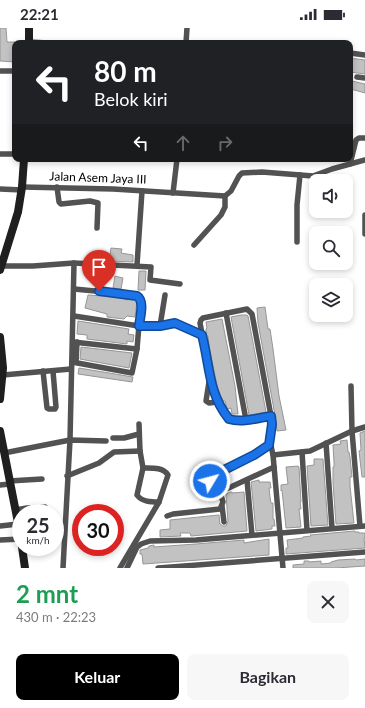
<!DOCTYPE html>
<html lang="id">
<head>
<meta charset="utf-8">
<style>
	:root { --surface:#fff; --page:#f7f7f7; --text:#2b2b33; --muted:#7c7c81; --accent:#000 }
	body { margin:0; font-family:Lato,sans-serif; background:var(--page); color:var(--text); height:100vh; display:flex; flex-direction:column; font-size:15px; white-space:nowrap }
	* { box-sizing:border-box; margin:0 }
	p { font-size:13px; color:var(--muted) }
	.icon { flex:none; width:22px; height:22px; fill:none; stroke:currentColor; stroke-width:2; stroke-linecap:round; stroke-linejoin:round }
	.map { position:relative; height:540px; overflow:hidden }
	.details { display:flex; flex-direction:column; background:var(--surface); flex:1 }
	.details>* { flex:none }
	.top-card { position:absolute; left:12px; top:12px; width:341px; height:122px; border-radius:8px; box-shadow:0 2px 6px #0003; background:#202124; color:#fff; overflow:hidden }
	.controls { position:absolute; left:309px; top:146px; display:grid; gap:8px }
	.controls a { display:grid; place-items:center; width:44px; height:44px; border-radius:8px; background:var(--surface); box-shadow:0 2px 6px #0003; font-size:20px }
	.speed { position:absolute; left:12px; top:476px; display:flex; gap:8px; font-size:20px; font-weight:700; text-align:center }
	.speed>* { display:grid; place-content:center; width:52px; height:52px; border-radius:50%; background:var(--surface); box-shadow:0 2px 6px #0003; line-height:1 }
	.speed small { font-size:10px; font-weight:400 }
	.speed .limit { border:6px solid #d22; background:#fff; color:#111 }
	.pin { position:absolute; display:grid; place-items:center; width:34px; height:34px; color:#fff; margin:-41px -17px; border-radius:50% 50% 50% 0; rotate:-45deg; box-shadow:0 0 4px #0007 }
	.pin .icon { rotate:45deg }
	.me { position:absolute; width:44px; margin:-22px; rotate:53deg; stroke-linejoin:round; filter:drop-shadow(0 0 3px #0008) }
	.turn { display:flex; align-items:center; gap:14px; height:84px; padding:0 16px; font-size:18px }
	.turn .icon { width:52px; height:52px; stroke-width:2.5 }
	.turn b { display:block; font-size:28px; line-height:34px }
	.lanes { display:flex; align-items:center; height:38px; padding:0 16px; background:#0003; justify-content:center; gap:20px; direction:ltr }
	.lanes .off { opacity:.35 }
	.round { display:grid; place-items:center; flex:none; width:42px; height:42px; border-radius:8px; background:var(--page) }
	.head { display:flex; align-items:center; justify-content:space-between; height:68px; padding:0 16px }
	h1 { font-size:24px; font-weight:700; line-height:30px; color:#1e9e55 }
	.cta { display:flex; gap:8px; margin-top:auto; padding:8px 16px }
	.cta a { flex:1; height:46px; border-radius:8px; background:var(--accent); color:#fff; font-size:16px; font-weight:700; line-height:46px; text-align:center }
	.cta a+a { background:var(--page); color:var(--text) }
	.status { display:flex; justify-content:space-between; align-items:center; height:28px; padding:0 20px; background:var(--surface); direction:ltr }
	.status svg { height:11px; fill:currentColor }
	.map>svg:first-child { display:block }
</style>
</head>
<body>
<div class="status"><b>22:21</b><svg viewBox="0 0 49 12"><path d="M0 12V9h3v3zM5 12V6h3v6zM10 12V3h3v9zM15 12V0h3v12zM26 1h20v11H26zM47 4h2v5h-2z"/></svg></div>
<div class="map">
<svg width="365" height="540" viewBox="0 0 365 540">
	<rect width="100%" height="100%" fill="#fff"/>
	<g fill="#c2c2c2" stroke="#969696">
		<polygon points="0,0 6,0 7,14 15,14 15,34 0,33"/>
		<polygon points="350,30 365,32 365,46 350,44"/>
		<polygon points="352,53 365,56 365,65 351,61"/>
		<polygon points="111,220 122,221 121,225 133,227 133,234 109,233"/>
		<polygon points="139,243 146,243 145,262 138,262"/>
		<polygon points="115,248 123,250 121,261 113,260"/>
		<polygon points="88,267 117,269 128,272 128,270 135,271 137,273 135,289 127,288 124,291 107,289 107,286 85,280"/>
		<polygon points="265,279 268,301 270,301 273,321 279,368 286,402 277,403 275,387 258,295 257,280"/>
		<polygon points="241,287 247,287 248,288 266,384 249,387 231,289"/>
		<polygon points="222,291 235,358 238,386 232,386 231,380 227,381 225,373 222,373 219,367 209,318 208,308 207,308 206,303 206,301 207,300 206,294"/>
		<polygon points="78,293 129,301 128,306 134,307 133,314 127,313 127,316 87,311 87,307 77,306"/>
		<polygon points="81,319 132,325 129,340 80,331"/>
		<polygon points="79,340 133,349 132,354 78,346"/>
		<polygon points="365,403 365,449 362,449 359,423 361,422 360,405"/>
		<polygon points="347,412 348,424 349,424 350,429 352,449 350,449 350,458 354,495 336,496 333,455 333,439 334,439 334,434 333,417 341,416 340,413"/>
		<polygon points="314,431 323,431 328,497 311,498 307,438 314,437"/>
		<polygon points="298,438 299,439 301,474 300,474 301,481 299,481 301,499 286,500 282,462 281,463 281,457 288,456 286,439"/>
		<polygon points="259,452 259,454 270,454 271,460 269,460 270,469 271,475 273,475 273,491 274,491 275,498 272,498 272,501 256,503 251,454"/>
		<polygon points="231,464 232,464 232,465 244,464 247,503 191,508 190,505 180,505 181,508 160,509 160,502 170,501 170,492 219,487 220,496 223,498 226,498 228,493 226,466"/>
		<polygon points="355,503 355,504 359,504 359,505 365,505 365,510 364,510 365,520 286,526 286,520 288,520 287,512 303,510 303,509 311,508 310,507"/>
		<polygon points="269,511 269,527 143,536 142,526 140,526 140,522 148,520 149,518 154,517 154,519 196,516 244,512 244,515"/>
		<polygon points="355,531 356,532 365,531 365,538 336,540 293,540 293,537 304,536 304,533 309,533 309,534 321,533 321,536 331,535 331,534 338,532"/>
	</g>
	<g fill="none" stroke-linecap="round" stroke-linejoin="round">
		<g stroke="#525252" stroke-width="5.5">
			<polyline points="29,14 48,15"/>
			<polyline points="186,15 187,0"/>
			<polyline points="350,25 365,27"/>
			<polyline points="0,43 15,43"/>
			<polyline points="357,49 365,50"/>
			<polyline points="0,126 15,126"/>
			<polyline points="350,136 356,112 359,110 365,110"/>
			<polyline points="22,159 113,161 225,168 231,163 239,148 242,145 262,144 313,148 332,141 365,132"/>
			<polyline points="57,159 59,174 61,176 90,173 98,175 97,200"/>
			<polyline points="0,161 22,162"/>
			<polyline points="173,165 177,131"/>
			<polyline points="365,187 365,206"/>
			<polyline points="297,214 297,177 300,147"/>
			<polyline points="194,217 221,187 225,179 225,168"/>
			<polyline points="74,235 151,239 150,252 180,256"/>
			<polyline points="137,237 142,163"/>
			<polyline points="1,238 33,238 74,235 70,412 63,540"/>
			<polyline points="226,285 246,392"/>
			<polyline points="74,288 139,298 160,298 175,295 202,307"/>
			<polyline points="160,298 165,267"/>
			<polyline points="73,314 137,321"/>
			<polyline points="72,334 132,345 137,321 141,273 141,271 137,267 74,261"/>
			<polyline points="76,334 77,314"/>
			<polyline points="43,343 47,380 49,381 55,381 56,379 53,343"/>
			<polyline points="3,347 71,341"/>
			<polyline points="209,354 206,373 209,375 217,374"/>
			<polyline points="351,358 352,403 360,498"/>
			<path d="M271,388L246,392L236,393L229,391L226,387L215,369L212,358L200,295L201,292L203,290L247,281L252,286L271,388C273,403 268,411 273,427L283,540"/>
			<path d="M139,396L140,423L143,440L137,467C142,474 151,474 159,474"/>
			<polyline points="113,410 124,410 139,406"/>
			<polyline points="326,415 332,500"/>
			<polyline points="302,424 307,502"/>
			<polyline points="4,425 70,412 106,413"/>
			<polyline points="273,427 310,423 352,403 365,399"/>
			<polyline points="67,448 99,435 114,424 140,423"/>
			<polyline points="247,452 252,507"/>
			<polyline points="9,453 42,451"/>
			<polyline points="0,457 10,456"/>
			<polyline points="220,464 210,456 211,449 254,427 269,417"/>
			<polyline points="222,478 224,494"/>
			<polyline points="15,482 27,480 45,479"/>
			<polyline points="167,488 173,486 220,481 223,474 220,464 274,439"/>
			<polyline points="0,498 18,496"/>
			<polyline points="0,512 21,511"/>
			<path d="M120,540L159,474L168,447C163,439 152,440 143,440"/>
			<polyline points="127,540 137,519 141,516 150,513 196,512 365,498"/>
			<polyline points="158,540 365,524"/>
		</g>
		<g stroke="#1f1f1f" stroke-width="8">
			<polyline points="29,15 29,0"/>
			<polyline points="0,242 18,184 22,159 24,131"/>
			<polyline points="0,309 3,340 0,371"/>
			<polyline points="0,403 21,510"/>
			<polyline points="22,519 25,540"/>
		</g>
	</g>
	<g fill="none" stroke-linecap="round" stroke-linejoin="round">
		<g stroke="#114b97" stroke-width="10">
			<path id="route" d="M99,263L137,268C145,273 140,289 139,298H160L175,295L202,307C210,338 208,365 229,391C242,395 258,390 271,388L272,396L269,417L254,427L216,446L211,450L210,453"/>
		</g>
		<use href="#route" stroke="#1a73e8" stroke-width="7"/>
	</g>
	<g text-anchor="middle" stroke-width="3" stroke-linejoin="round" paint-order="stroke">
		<g font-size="12" fill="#000" stroke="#fff">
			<text transform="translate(98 150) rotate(2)" y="4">Jalan Asem Jaya III</text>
		</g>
	</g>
</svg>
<div class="controls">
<a><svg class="icon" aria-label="sound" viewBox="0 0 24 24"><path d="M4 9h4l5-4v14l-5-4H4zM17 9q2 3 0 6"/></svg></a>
<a><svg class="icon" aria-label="search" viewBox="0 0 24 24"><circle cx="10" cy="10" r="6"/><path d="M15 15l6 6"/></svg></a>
<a><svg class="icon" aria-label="layers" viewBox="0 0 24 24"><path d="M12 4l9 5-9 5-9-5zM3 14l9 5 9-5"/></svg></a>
</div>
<div class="speed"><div>25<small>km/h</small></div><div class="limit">30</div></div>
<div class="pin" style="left:99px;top:263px;background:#d93025"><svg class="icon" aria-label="arrive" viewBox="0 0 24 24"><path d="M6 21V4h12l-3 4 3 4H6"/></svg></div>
<svg class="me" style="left:210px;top:453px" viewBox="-20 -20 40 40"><circle r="17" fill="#1a73e8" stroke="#fff" stroke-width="3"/><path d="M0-11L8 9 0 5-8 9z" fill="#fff"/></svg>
<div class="top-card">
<div class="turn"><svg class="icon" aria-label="left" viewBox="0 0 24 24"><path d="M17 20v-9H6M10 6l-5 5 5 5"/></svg><div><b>80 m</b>Belok kiri</div></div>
<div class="lanes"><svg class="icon" aria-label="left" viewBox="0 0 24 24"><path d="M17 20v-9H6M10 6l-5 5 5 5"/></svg><svg class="icon off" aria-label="ahead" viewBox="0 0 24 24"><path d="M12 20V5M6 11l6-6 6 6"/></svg><svg class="icon off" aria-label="right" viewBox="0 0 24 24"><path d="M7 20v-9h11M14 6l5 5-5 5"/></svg></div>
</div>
</div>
<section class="details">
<div class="head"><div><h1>2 mnt</h1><p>430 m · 22:23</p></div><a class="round"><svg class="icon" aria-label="close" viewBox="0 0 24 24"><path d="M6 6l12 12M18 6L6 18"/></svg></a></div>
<div class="cta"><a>Keluar</a><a>Bagikan</a></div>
</section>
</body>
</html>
